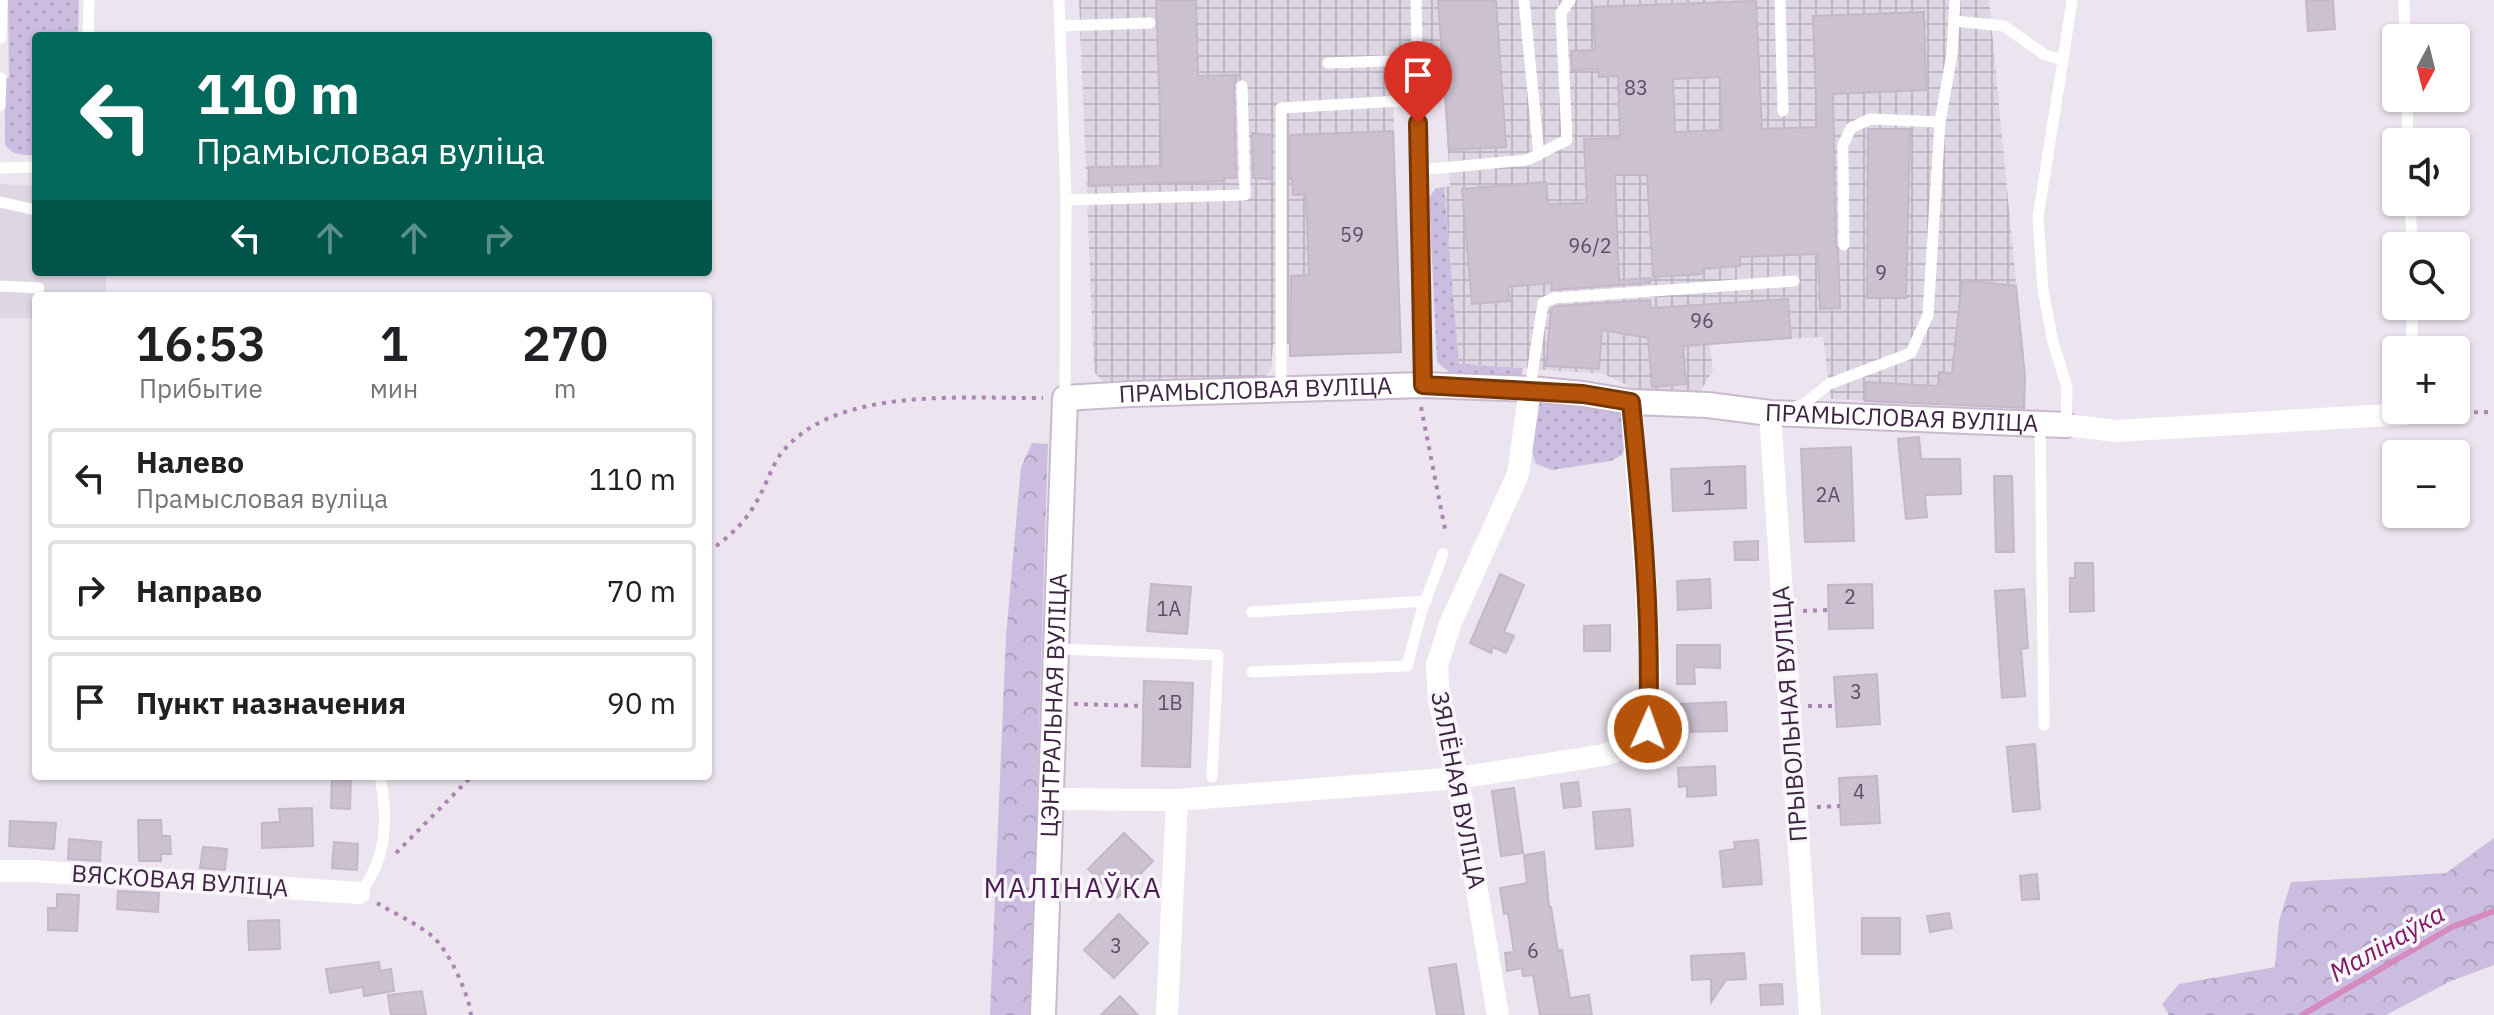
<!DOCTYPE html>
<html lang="ru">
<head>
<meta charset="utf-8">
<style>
	:root { --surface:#fff; --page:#f2f2f2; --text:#202124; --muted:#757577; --line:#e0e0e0 }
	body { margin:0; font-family:"IBM Plex Sans",sans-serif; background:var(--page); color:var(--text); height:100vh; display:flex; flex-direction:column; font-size:30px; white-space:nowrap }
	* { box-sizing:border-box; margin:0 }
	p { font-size:26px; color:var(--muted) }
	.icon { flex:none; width:44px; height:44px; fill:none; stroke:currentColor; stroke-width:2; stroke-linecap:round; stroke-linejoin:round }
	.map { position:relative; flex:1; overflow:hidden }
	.sheet { position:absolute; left:32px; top:292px; width:680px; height:488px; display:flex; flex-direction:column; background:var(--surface); border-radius:8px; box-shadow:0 2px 6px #0004 }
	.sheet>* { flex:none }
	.guide { position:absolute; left:32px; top:32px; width:680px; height:244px; border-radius:8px; box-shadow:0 2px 6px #0004; background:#00695c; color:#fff; overflow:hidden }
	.needle { width:52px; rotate:187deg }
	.fabs { position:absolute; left:2382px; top:24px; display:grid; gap:16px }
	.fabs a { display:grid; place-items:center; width:88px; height:88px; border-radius:8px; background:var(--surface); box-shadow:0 2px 6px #0004; font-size:40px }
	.pin { position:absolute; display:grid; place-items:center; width:68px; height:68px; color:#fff; margin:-82px -34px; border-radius:50% 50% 50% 0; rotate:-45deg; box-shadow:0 0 8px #0007 }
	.pin .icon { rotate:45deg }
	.me { position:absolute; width:88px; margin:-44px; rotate:2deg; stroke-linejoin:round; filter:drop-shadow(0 0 6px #0008) }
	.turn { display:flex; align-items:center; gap:28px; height:168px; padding:0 32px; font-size:36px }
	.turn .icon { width:104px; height:104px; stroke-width:2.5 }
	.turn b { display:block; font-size:56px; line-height:68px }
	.lanes { display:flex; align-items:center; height:76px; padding:0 32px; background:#0003; justify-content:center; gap:40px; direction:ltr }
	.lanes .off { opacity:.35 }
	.eta { display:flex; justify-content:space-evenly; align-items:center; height:136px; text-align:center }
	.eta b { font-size:48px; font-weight:600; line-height:56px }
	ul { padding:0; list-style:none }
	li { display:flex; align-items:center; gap:24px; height:100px; margin:0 16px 12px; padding:0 16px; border:4px solid var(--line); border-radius:8px }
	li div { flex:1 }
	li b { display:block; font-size:30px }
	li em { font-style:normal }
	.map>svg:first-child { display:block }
</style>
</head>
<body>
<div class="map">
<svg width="2494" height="1015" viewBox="0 0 2494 1015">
	<defs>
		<pattern id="industrial-grid" width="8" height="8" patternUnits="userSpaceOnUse" patternTransform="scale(2)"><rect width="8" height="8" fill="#dfd6e3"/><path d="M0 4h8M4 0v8" fill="none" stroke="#c0b7c4"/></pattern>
		<pattern id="grass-dots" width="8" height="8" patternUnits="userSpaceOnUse" patternTransform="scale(2)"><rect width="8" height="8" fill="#cbbde0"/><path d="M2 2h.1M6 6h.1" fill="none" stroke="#afa2c1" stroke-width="1.8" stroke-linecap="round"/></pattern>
		<pattern id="forest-crowns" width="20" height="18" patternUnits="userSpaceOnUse" patternTransform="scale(2)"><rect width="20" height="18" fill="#cbbde0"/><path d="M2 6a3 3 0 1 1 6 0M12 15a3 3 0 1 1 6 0" fill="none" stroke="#afa2c1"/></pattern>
	</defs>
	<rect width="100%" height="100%" fill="#ece5ef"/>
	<polygon fill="#dfd6e3" points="0,184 36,186 36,272 106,272 106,296 36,296 36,318 0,318"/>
	<polygon fill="url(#industrial-grid)" points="1079,0 1989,0 2025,376 2024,408 1831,399 1823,337 1710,344 1713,371 1700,392 1645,394 1604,374 1459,364 1444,187 1450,186 1444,85 1393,87 1401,352 1289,356 1289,344 1273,344 1271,369 1266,376 1258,379 1104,382 1094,372"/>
	<g fill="url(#grass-dots)">
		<path d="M8,0H79L78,36H36V155C22,155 12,156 5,144V78H9Z"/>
		<polygon points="1444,187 1459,364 1523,368 1521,377 1451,374 1437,362 1429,198 1435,189"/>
		<path d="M1540,399L1614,409L1625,415L1626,444L1622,455L1611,461L1552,470L1536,464C1527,443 1529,419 1540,399Z"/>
	</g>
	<g fill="url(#forest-crowns)">
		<polygon points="1032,443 1048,444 1030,1015 990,1015 1006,636 1021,467"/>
		<polygon points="2494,838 2494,965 2451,981 2386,1015 2169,1015 2162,1004 2179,984 2275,967 2279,921 2291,882 2446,873"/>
	</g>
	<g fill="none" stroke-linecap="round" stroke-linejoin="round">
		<polyline stroke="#d58bc0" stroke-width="6" points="2302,1015 2452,927 2494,911"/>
	</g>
	<g fill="#cbc1d0" stroke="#c4b7c9" stroke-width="2" fill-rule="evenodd">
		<polygon points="1156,0 1196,0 1198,76 1238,75 1234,86 1236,178 1223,178 1224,181 1089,186 1089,167 1162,166"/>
		<polygon points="1438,0 1496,0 1506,147 1449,150"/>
		<polygon points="2306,0 2333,0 2335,29 2308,31"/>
		<path d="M1756,1L1762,129L1817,127L1813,16L1924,12L1926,90L1833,94L1836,245L1838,251L1840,308L1820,309L1818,254L1740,257V266L1703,269L1704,274L1653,277L1647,175H1615L1619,280L1650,278V283L1551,290L1552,283L1508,287L1510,301L1472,304L1462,189L1546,182L1548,204L1587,203L1584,139L1620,138L1618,76L1599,77L1598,69L1572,70L1571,51L1595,50L1593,7ZM1720,77L1722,130L1675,132L1673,79Z"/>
		<polygon points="1868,129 1910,129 1906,298 1867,298"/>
		<polygon points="1393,131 1401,352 1290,356 1291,276 1309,275 1306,194 1293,195 1292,179 1290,179 1290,135"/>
		<polygon points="1252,133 1272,135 1272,179 1253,178"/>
		<polygon points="1962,280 2016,286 2025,376 2024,408 1865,401 1866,382 1938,386 1939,372 1952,373"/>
		<polygon points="1788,299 1791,338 1683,346 1686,384 1652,387 1648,338 1602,330 1599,369 1546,366 1551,309 1556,306 1650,300 1651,308"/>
		<polygon points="1919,437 1921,459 1960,459 1961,494 1925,495 1927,517 1906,519 1898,439"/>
		<polygon points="1851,447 1854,541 1805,542 1801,449"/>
		<polygon points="1745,466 1746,508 1673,511 1671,469"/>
		<polygon points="1994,476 2012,476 2014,552 1996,552"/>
		<polygon points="1758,541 1758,560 1735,560 1734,542"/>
		<polygon points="2075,563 2093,563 2094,611 2070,612 2070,578 2075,578"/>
		<polygon points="1500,574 1524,585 1504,632 1514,636 1506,653 1493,647 1491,653 1470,643"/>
		<polygon points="1710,579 1711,608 1678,610 1677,581"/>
		<polygon points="1151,584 1191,587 1187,634 1147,631"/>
		<polygon points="1872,584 1873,628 1829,629 1828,585"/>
		<polygon points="2024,589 2028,648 2021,649 2025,696 2002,698 1995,591"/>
		<polygon points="1610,625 1610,651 1584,651 1584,626"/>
		<polygon points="1677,645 1720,645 1720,668 1694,667 1695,684 1677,684"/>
		<polygon points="1877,674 1880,724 1837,727 1834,677"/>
		<polygon points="1144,681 1193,683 1190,767 1142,766"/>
		<polygon points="1726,702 1727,731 1681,732 1680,704"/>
		<polygon points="2035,744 2040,809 2013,812 2007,747"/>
		<polygon points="1715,766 1716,795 1687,797 1687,786 1679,787 1678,768"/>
		<polygon points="332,776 351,776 350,809 331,808"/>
		<polygon points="1877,776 1880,823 1841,825 1839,778"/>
		<polygon points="1578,782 1581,806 1564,808 1561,784"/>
		<polygon points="1514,788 1523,853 1501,856 1492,791"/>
		<polygon points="312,808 313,846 262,848 262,823 280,822 279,809"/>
		<polygon points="1630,809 1633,846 1596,849 1593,812"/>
		<polygon points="138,820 161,820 162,836 170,836 171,854 161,854 161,861 139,861"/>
		<polygon points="10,821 56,823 54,849 9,846"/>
		<polygon points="1124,833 1153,861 1117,898 1088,869"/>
		<polygon points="69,839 101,842 100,861 68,859"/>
		<polygon points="1758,840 1762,884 1723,887 1720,851 1735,849 1734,842"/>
		<polygon points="334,842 358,844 357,870 332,868"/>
		<polygon points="203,847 227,849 225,870 200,868"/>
		<polygon points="1544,852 1549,907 1551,907 1558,951 1562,950 1570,998 1589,995 1592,1015 1540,1015 1533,975 1523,976 1522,968 1507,971 1505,953 1514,952 1508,913 1504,914 1500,888 1527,883 1524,855"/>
		<polygon points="2037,874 2039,899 2022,900 2020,876"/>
		<polygon points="118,891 159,893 158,912 117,909"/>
		<polygon points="57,894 79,895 77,931 48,930 48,908 57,908"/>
		<polygon points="1949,913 1952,928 1930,932 1927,916"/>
		<polygon points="1119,914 1148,943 1114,978 1084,950"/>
		<rect x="1862" y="918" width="38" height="36"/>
		<polygon points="279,920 280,949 249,950 248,921"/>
		<polygon points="1744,953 1746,979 1726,980 1711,1002 1711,979 1692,980 1691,956"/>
		<polygon points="379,962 380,971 391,969 394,991 364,996 363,987 330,993 326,969"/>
		<polygon points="1456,964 1464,1015 1437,1015 1429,968"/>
		<polygon points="1782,984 1783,1004 1761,1005 1760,985"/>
		<polygon points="422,991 426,1015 391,1015 388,995"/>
		<polygon points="1120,996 1138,1015 1101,1015"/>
	</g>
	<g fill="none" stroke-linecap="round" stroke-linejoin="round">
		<g stroke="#cab8cf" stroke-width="28">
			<g id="secondary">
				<path id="s1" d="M1043,1015L1065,398L1131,394L1423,385L1530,389L1583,394L1631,402L1708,405L1770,413L2066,425"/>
			</g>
		</g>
		<g stroke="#ab84b4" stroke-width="4" stroke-dasharray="4 6" stroke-linecap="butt">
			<polyline points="1421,407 1445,529"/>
			<polyline points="2424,413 2494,412"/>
			<path d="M708,552C729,537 746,522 758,499C766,485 771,468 780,455C832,385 966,399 1043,398"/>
			<polyline points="1803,611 1828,610"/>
			<polyline points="1074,704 1144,706"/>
			<polyline points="1808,706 1836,706"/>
			<polyline points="1817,807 1840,806"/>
			<polyline points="396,853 472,776"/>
			<path d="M377,903C395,914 416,923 432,936C448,949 469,994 471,1015"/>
		</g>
		<g stroke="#fff" stroke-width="11">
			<polyline points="1059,0 1066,200 1065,398"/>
			<polyline points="1416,0 1423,385"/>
			<polyline points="1524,0 1539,155"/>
			<polyline points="1780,0 1783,111"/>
			<polyline points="2404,0 2405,38"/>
			<polyline points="1954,21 2004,26 2045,55 2063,60 2038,217 2043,290 2053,342 2067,387 2066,425"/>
			<polyline points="1060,26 1150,23"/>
			<polyline points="88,36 89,0"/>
			<polyline points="1,38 2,0"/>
			<polyline points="2063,60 2072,0"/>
			<polyline points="1328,63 1417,60"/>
			<polyline points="2407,98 2408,142"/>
			<polyline points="0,106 1,78"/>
			<polyline points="0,168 36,167"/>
			<polyline points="1420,170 1527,160 1567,140 1561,13 1570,0"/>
			<polyline points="1066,200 1245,195 1242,86"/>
			<polyline points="0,202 36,210"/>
			<polyline points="2410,202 2412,246"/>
			<polyline points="1844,245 1843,145 1851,128 1870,119 1940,122"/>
			<polyline points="0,286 39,288"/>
			<polyline points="2411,350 2413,306"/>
			<polyline points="1530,388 1543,303 1554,298 1794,281"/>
			<polyline points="1281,389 1281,108 1417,100"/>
			<polyline points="1795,407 1804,404 1829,384 1911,353 1928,315 1940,122 1952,54 1955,0"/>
			<polyline points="2040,425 2044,725"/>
			<polyline points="1252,612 1426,601"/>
			<polyline points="1057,649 1218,655 1212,777"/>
			<polyline points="1252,672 1407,666 1422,610 1443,554"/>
			<path d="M359,893C388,860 388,817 380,776"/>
		</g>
		<g stroke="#fff" stroke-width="22">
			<polyline points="1770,413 1810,1015"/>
			<polyline points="2066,425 2116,431 2406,414"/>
			<polyline points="1051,799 1177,800 1458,778 1604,755 1638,743 1648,729 1650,673 1645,569 1631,402"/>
			<polyline points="0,871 35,871 359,893"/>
			<polyline points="1167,1015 1177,800"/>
			<polyline points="1498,1015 1458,778 1439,701 1437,665 1451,622 1518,474 1530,389"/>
		</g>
		<use href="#secondary" stroke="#fff" stroke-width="24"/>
	</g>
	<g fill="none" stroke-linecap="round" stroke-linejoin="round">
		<g stroke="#753606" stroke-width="20">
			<path id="route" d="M1418,123L1423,385L1583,394L1631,402C1642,511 1652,620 1648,729"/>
		</g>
		<use href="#route" stroke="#b45309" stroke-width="14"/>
	</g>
	<g text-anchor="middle" stroke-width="7" stroke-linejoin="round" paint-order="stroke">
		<g font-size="20" fill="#614a66">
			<text x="1636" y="95">83</text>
			<text x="1352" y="242">59</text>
			<text x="1590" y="253">96/2</text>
			<text x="1881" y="280">9</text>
			<text x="1702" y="328">96</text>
			<text x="1709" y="495">1</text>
			<text x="1828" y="502">2А</text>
			<text x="1850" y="604">2</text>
			<text x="1169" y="616">1А</text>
			<text x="1856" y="699">3</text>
			<text x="1170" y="710">1В</text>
			<text x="1859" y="799">4</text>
			<text x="1116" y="953">3</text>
			<text x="1533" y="958">6</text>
		</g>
		<g font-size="24" fill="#3e2342" stroke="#f9f6fb">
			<text dy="8" stroke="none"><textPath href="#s1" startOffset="808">ПРАМЫСЛОВАЯ ВУЛІЦА</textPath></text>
			<text dy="8" stroke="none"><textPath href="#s1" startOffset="1456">ПРАМЫСЛОВАЯ ВУЛІЦА</textPath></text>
			<text dy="8" stroke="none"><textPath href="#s1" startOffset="310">ЦЭНТРАЛЬНАЯ ВУЛІЦА</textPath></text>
			<text transform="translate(1790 714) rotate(-94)" y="8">ПРЫВОЛЬНАЯ ВУЛІЦА</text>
			<text transform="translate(1458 790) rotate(79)" y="8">ЗЯЛЁНАЯ ВУЛІЦА</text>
			<text transform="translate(180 881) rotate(4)" y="8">ВЯСКОВАЯ ВУЛІЦА</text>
		</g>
		<g font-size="26" font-style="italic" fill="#811962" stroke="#f9f6fb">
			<text transform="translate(2387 943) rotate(-30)" y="9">Малінаўка</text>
		</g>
		<g font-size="28" letter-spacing="2" fill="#4f1d55" stroke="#f9f6fb">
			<text x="1073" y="898">МАЛІНАЎКА</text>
		</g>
	</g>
</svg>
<div class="fabs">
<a><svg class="needle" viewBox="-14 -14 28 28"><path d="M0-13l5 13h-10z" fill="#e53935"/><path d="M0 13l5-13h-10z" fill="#757577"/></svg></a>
<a><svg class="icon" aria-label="sound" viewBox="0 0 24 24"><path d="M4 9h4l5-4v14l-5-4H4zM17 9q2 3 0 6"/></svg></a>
<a><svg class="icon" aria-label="search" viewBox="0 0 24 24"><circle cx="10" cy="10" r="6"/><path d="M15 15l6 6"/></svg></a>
<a>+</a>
<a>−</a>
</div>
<div class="pin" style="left:1418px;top:123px;background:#d93025"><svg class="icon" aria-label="arrive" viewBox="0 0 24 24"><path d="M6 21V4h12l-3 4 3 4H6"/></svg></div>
<svg class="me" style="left:1648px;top:729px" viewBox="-20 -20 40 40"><circle r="17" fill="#b45309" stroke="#fff" stroke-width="3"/><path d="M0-11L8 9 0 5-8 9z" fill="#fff"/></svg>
<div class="guide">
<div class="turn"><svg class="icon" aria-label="left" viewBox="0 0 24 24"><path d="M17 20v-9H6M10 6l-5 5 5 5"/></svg><div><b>110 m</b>Прамысловая вуліца</div></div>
<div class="lanes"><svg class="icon" aria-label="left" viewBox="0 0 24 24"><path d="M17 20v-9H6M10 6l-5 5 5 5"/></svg><svg class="icon off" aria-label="ahead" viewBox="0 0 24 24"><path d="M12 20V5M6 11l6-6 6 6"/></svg><svg class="icon off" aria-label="ahead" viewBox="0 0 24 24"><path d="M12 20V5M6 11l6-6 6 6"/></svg><svg class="icon off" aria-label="right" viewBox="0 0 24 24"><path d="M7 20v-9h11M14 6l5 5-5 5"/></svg></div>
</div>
<section class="sheet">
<div class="eta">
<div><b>16:53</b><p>Прибытие</p></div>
<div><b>1</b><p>мин</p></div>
<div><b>270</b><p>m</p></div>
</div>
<ul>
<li><svg class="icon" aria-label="left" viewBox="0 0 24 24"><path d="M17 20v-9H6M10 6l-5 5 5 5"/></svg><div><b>Налево</b><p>Прамысловая вуліца</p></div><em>110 m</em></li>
<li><svg class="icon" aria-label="right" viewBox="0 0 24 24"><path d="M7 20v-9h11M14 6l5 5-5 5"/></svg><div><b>Направо</b></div><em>70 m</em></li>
<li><svg class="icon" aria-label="arrive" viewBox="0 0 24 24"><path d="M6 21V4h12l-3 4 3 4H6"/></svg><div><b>Пункт назначения</b></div><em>90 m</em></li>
</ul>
</section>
</div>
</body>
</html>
